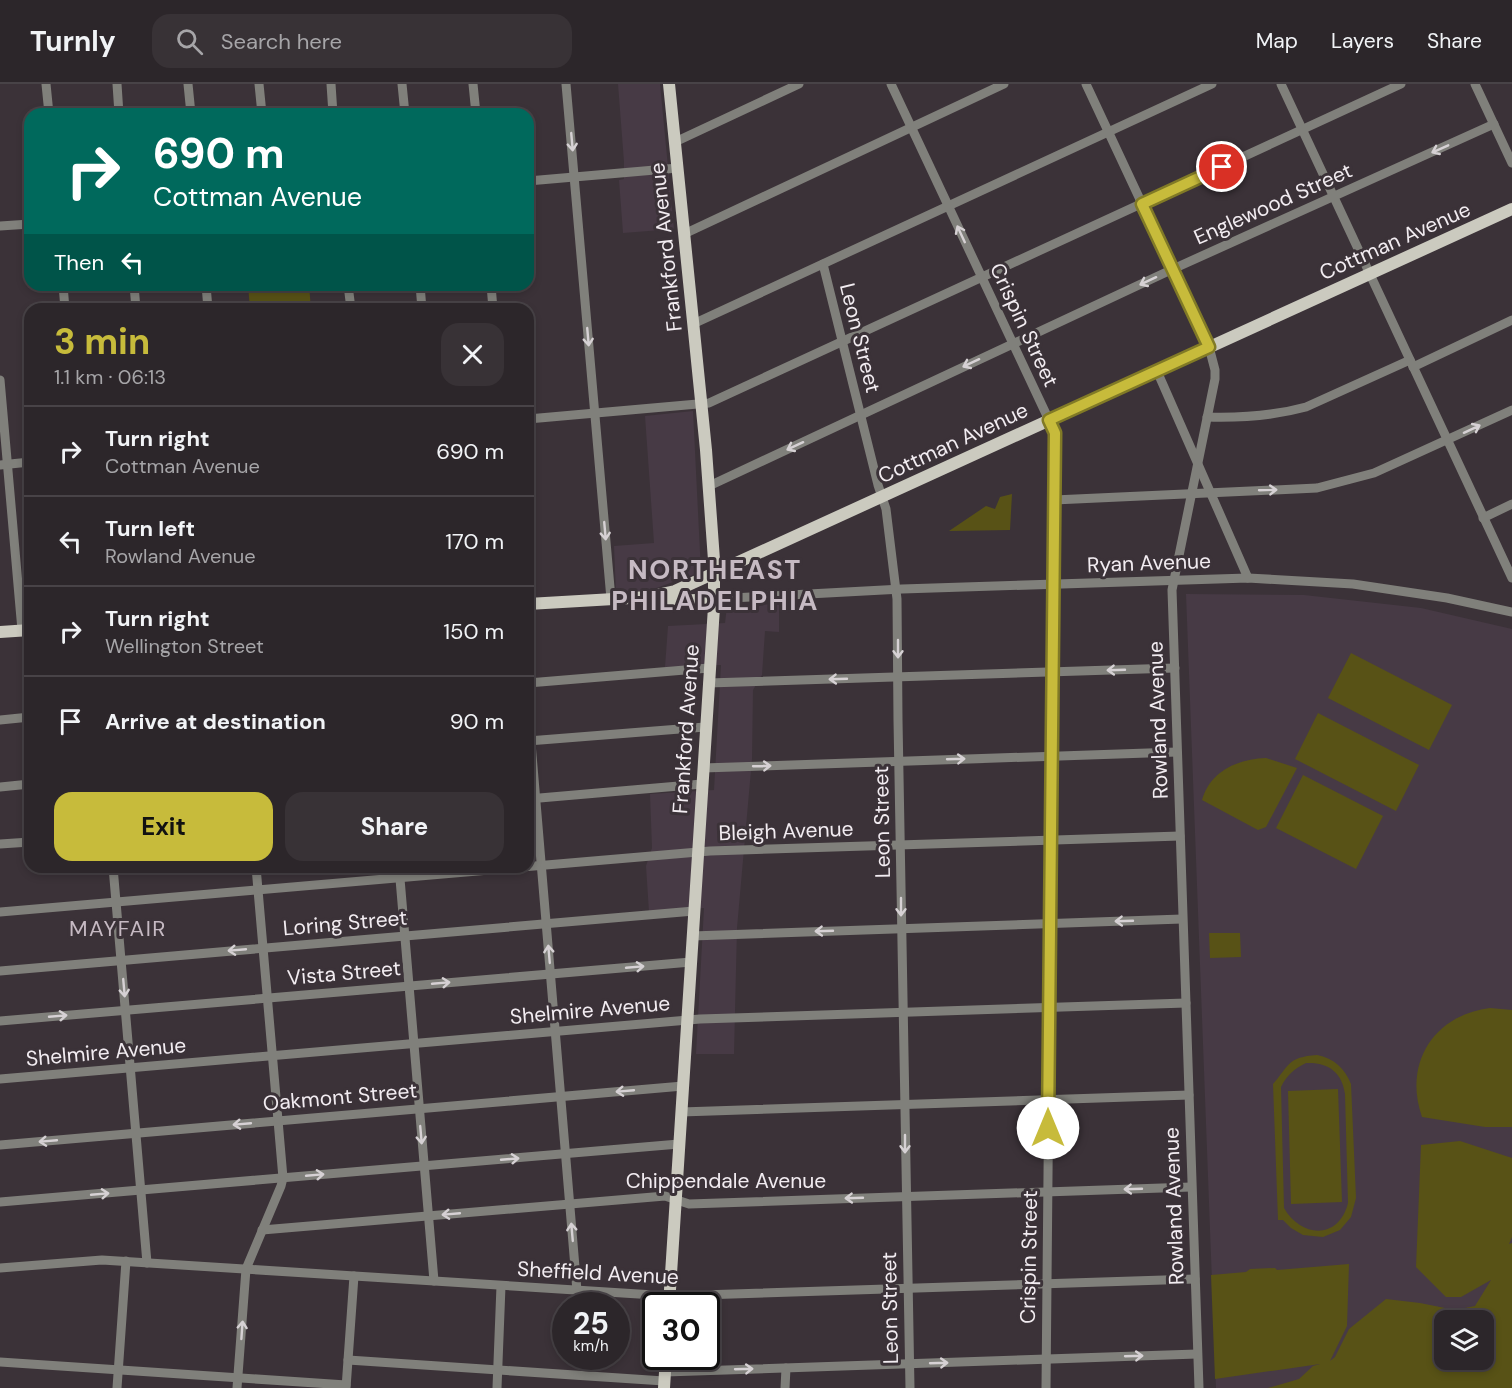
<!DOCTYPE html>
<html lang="en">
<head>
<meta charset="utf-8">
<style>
	:root { --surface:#2c262a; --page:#383236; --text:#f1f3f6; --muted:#a6a5a8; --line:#484347; --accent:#c7bb3b }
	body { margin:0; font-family:"DM Sans",sans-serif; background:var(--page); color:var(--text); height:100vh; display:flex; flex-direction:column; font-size:22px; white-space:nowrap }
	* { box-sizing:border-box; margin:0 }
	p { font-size:20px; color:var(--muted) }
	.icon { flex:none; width:33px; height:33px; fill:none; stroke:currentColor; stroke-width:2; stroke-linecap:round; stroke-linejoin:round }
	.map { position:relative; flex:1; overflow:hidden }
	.panel { position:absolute; left:24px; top:219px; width:510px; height:570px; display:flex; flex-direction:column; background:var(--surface); border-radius:18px; box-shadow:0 3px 9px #0003,0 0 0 2px var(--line) }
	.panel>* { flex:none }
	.banner { position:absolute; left:24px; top:24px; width:510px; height:183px; border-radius:18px; box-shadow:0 3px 9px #0003,0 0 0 2px var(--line); background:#00695c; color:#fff; overflow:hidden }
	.tools { position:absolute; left:1434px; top:1226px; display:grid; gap:12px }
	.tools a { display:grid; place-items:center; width:60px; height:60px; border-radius:12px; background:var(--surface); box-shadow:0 3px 9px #0003,0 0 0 2px var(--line); font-size:30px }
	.speed { position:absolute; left:552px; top:1208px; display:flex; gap:12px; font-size:30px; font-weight:700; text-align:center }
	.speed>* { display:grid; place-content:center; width:78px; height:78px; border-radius:50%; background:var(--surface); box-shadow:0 3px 9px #0003,0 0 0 2px var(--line); line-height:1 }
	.speed small { font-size:15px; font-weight:400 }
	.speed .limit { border:3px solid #111; border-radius:9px; background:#fff; color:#111 }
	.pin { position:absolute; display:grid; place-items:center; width:51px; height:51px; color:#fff; margin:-26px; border:3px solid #fff; border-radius:50%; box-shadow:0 2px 6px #0007 }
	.me { position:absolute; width:66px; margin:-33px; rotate:0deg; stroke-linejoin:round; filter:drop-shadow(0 0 4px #0008) }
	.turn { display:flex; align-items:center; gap:21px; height:126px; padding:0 30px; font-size:27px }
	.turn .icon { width:78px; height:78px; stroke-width:2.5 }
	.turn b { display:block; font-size:42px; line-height:51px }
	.then { display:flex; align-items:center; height:57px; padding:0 30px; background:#0003; gap:12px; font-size:22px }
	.round { display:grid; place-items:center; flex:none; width:63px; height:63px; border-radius:18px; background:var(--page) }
	.head { display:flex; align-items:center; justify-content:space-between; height:102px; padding:0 30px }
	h1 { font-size:36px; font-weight:700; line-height:45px; color:var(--accent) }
	.primary-button { display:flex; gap:12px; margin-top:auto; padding:12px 30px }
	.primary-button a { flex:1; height:69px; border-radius:18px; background:var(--accent); color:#111; font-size:24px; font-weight:700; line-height:69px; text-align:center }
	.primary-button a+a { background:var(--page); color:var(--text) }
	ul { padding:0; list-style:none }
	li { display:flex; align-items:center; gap:18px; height:90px; padding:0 30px; border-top:2px solid var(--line) }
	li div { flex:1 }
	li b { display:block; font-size:22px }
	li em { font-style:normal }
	header { display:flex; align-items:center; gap:36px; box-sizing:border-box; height:84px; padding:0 30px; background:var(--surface); border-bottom:2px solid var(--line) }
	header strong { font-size:28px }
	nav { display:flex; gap:33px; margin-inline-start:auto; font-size:21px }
	.search { width:420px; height:54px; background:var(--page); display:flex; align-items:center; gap:15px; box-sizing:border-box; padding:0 21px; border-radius:18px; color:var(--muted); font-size:22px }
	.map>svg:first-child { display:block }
</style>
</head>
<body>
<header>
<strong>Turnly</strong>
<div class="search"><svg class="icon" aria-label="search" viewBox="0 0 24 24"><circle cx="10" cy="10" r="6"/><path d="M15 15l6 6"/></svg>Search here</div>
<nav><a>Map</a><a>Layers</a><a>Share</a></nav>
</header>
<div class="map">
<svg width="1512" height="1304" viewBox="0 0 1512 1304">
	<rect width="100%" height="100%" fill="#3b3238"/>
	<g fill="#473a45">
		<polygon points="618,0 660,0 674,145 623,149 619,96 624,95 624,78"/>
		<polygon points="693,327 701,488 648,507 616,509 614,462 654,459 645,332"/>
		<polygon points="1186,510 1304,511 1421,524 1512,545 1512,1177 1475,1236 1444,1236 1304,1304 1216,1304"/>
		<polygon points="779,520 779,548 765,547 762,591 753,606 752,675 737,844 734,970 696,970 704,824 649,828 646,782 652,764 650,710 714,706 721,581 665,583 668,542 725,539 727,522"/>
	</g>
	<g fill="#585216" fill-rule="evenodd">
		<polygon points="248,201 309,201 311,225 250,225"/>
		<polygon points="1012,410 1010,446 949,447 986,422 995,425 1000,413"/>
		<polygon points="1351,569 1452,621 1429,666 1328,614"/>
		<polygon points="1318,629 1419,681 1396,727 1295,675"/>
		<path d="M1266,674L1297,684L1266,743L1258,746L1202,716C1210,687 1238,675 1266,674Z"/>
		<polygon points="1303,691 1383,732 1356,785 1276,744"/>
		<polygon points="1209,849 1240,849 1241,873 1210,874"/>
		<path d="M1490,924L1512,926V1043H1485L1422,1033C1403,979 1434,931 1490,924Z"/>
		<path d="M1317,971C1334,974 1345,985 1351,1000L1356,1114L1351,1133L1340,1146L1323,1153L1303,1151L1291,1144L1283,1136H1278L1273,1000C1289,982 1287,973 1317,971ZM1306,979C1328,978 1342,988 1345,1010L1348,1119C1339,1156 1301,1154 1284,1124L1281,1003C1287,991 1294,985 1306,979Z"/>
		<polygon points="1338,1005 1342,1118 1291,1120 1288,1007"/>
		<path d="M1460,1057L1512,1074V1153L1509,1160L1512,1159V1304H1268L1299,1295L1313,1282L1320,1280L1215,1295L1211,1191L1246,1188L1250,1185L1275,1184L1277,1186L1349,1180L1347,1242L1330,1277L1335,1273L1349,1245L1386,1215L1420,1219L1455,1226L1475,1222L1491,1196L1461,1213H1446L1416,1183L1421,1061ZM1444,1236H1484V1275H1444Z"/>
	</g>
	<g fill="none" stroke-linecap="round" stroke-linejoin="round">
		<g stroke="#80807b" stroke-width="9">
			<polyline points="46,0 49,30"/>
			<polyline points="117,0 119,30"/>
			<polyline points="188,0 191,30"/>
			<polyline points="259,0 262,30"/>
			<polyline points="331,0 333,30"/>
			<polyline points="402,0 405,30"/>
			<polyline points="473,0 476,30"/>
			<polyline points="566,0 611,515"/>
			<polyline points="891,0 1055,349 1046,1304"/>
			<polyline points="1086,0 1209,263 1215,286 1215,295 1172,506 1199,1304"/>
			<polyline points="1281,0 1512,494"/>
			<polyline points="1475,0 1512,79"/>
			<polyline points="675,58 799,0"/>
			<polyline points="528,97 678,84"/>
			<polyline points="0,142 30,140"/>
			<polyline points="684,150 1004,0"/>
			<polyline points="823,180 878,401 886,425 897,515 898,636 910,1304"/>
			<polyline points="63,201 65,225"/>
			<polyline points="134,201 136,225"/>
			<polyline points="206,201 208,225"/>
			<polyline points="348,201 351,225"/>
			<polyline points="420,201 422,225"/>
			<polyline points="491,201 493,225"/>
			<polyline points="693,240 1212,0"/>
			<polyline points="1413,283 1512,236"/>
			<polyline points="1157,287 1248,494"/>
			<polyline points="0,296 22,546"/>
			<path d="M1207,333C1241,334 1273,332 1306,323L1410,276"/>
			<polyline points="528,335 709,319 1401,0"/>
			<polyline points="0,381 30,378"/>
			<polyline points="709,402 1173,185 1494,40"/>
			<polyline points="1054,416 1317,404 1374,389 1512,326"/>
			<polyline points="1483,434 1512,420"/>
			<polyline points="714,515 902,505 1248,494 1353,500 1447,514 1512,528"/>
			<polyline points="528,599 709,584"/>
			<polyline points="708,599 1175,584"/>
			<polyline points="528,623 577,1207"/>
			<polyline points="0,636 30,633"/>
			<polyline points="528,657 705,643"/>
			<polyline points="703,684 1177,668"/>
			<polyline points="0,703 30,700"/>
			<polyline points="528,715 702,700"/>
			<polyline points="0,760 30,758"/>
			<polyline points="113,783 147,1179"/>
			<polyline points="399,783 434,1197"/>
			<polyline points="0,828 710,767 1180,752"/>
			<polyline points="692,852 1182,835"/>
			<polyline points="0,887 694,827"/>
			<polyline points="0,937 691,878"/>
			<polyline points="0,995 700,935 1186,919"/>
			<polyline points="681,1028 1189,1011"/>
			<polyline points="0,1061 683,1002"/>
			<polyline points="0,1118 679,1060"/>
			<polyline points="262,1146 665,1112 689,1120 1191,1103"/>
			<polyline points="0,1184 102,1176 670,1212 1195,1195"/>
			<polyline points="348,1276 664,1297"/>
			<polyline points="0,1278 346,1301"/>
			<polyline points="665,1288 1197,1270"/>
			<polyline points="117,1304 126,1177"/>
			<polyline points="237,1304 246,1185 281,1102 283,1094 256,783"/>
			<polyline points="346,1304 354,1192"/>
			<polyline points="497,1304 501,1202"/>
			<polyline points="785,1304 786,1284"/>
		</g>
		<g stroke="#cbcabf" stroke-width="12">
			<polyline points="659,513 678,517 714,515"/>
			<polyline points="528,520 648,513 675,507 1512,125"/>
			<polyline points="0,548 30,546"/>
			<polyline points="669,1221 714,523 714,476 706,366 669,0"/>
			<polyline points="664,1304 666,1272"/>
		</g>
	</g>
	<defs><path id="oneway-shaft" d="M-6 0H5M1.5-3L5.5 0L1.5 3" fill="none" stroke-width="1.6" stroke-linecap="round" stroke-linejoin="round" transform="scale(1.5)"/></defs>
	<g stroke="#d6d1d4">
		<use href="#oneway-shaft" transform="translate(572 58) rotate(85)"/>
		<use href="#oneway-shaft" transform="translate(1440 65) rotate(156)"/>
		<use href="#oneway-shaft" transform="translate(961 150) rotate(-115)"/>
		<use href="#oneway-shaft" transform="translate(1148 197) rotate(155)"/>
		<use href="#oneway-shaft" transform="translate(588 253) rotate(85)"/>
		<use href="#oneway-shaft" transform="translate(971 279) rotate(155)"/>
		<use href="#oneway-shaft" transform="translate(1472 345) rotate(-25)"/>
		<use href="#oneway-shaft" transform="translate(795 362) rotate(155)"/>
		<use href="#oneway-shaft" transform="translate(1268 406) rotate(-2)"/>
		<use href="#oneway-shaft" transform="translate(605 447) rotate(85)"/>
		<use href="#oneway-shaft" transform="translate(898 565) rotate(90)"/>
		<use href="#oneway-shaft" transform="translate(1116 586) rotate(178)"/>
		<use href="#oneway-shaft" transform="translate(838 595) rotate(178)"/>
		<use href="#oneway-shaft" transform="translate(956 675) rotate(-2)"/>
		<use href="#oneway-shaft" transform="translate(762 682) rotate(-2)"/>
		<use href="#oneway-shaft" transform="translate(901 823) rotate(90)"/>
		<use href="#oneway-shaft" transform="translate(1124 837) rotate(178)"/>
		<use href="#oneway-shaft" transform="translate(824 847) rotate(178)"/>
		<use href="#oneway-shaft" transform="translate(237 866) rotate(175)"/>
		<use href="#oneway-shaft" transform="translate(549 870) rotate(-95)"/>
		<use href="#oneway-shaft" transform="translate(635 883) rotate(-5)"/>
		<use href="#oneway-shaft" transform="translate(441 899) rotate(-5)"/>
		<use href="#oneway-shaft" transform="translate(124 904) rotate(85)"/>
		<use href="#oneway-shaft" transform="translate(58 932) rotate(-5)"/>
		<use href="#oneway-shaft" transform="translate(625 1007) rotate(175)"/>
		<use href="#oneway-shaft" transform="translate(242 1040) rotate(175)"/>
		<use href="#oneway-shaft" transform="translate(421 1051) rotate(85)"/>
		<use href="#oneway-shaft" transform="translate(48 1057) rotate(175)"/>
		<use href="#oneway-shaft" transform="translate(905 1060) rotate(90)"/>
		<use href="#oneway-shaft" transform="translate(510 1075) rotate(-5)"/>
		<use href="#oneway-shaft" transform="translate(315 1091) rotate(-5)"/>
		<use href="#oneway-shaft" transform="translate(1133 1105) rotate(178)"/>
		<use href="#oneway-shaft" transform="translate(100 1110) rotate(-5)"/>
		<use href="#oneway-shaft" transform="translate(854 1114) rotate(178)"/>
		<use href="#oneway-shaft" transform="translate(451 1130) rotate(175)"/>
		<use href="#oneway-shaft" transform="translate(572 1148) rotate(-95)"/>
		<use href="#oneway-shaft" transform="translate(242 1246) rotate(-86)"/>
		<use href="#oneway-shaft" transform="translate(1134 1272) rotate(-2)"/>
		<use href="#oneway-shaft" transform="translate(939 1279) rotate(-2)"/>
		<use href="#oneway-shaft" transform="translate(744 1285) rotate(-2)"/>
	</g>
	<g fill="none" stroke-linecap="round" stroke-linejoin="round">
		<g stroke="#817a26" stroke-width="15">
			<polyline id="route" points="1048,1044 1055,349 1049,336 1209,263 1142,120 1222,83"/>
		</g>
		<use href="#route" stroke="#c7bb3b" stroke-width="10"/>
	</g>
	<g text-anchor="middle" stroke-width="6" stroke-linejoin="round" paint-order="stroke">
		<g font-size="21" fill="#f2ecf1" stroke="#3b3238">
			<text transform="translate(1273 120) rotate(-24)" y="7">Englewood Street</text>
			<text transform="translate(1395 157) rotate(-24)" y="7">Cottman Avenue</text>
			<text transform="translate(666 163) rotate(-96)" y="7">Frankford Avenue</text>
			<text transform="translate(1024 241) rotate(65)" y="7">Crispin Street</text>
			<text transform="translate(860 254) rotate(76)" y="7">Leon Street</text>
			<text transform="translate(953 359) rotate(-25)" y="7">Cottman Avenue</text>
			<text transform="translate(1149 479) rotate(-2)" y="7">Ryan Avenue</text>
			<text transform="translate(1158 636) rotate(-92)" y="7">Rowland Avenue</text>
			<text transform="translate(686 645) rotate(-86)" y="7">Frankford Avenue</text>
			<text transform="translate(882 738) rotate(-91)" y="7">Leon Street</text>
			<text transform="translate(786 747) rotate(-2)" y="7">Bleigh Avenue</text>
			<text transform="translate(345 839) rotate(-5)" y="7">Loring Street</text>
			<text transform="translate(344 889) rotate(-5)" y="7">Vista Street</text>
			<text transform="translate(590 926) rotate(-5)" y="7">Shelmire Avenue</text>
			<text transform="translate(106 968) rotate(-5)" y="7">Shelmire Avenue</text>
			<text transform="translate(340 1013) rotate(-5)" y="7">Oakmont Street</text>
			<text x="726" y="1104">Chippendale Avenue</text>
			<text transform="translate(1174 1122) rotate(-92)" y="7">Rowland Avenue</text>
			<text transform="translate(1029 1173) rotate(-89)" y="7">Crispin Street</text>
			<text transform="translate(598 1189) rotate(3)" y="7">Sheffield Avenue</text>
			<text transform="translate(890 1224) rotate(-91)" y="7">Leon Street</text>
		</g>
		<g font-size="22" letter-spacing="1.5" fill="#c6bac3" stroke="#3b3238">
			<text x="118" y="852">MAYFAIR</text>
		</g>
		<g font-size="27" font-weight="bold" letter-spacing="1.5" fill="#c6bac3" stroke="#3b3238">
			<text x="715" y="495">NORTHEAST<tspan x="715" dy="31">PHILADELPHIA</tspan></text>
		</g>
	</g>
</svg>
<div class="tools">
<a><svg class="icon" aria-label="layers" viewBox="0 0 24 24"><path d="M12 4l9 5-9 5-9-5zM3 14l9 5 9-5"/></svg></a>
</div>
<div class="speed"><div>25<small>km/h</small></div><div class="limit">30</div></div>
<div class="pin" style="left:1222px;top:83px;background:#d93025"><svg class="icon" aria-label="arrive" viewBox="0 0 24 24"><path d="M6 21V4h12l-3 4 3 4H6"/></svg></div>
<svg class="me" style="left:1048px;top:1044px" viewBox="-20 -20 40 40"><circle r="19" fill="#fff"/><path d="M0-13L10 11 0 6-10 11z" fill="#c7bb3b"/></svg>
<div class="banner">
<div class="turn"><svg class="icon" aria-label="right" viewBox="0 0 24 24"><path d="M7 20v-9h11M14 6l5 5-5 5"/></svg><div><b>690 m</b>Cottman Avenue</div></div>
<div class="then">Then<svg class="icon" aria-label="left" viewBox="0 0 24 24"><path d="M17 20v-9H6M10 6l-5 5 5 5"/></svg></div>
</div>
<section class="panel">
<div class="head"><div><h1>3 min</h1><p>1.1 km · 06:13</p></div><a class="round"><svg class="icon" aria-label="close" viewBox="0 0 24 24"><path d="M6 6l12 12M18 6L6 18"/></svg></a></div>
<ul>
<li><svg class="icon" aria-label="right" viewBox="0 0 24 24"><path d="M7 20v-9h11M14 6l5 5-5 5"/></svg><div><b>Turn right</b><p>Cottman Avenue</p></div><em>690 m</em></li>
<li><svg class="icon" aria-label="left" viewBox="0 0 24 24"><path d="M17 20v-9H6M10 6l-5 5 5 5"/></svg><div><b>Turn left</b><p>Rowland Avenue</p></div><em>170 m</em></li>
<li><svg class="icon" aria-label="right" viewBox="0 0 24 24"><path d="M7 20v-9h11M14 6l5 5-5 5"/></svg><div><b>Turn right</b><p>Wellington Street</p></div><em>150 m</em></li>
<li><svg class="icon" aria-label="arrive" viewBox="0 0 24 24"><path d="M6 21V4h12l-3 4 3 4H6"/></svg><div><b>Arrive at destination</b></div><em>90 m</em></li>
</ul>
<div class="primary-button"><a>Exit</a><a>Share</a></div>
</section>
</div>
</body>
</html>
